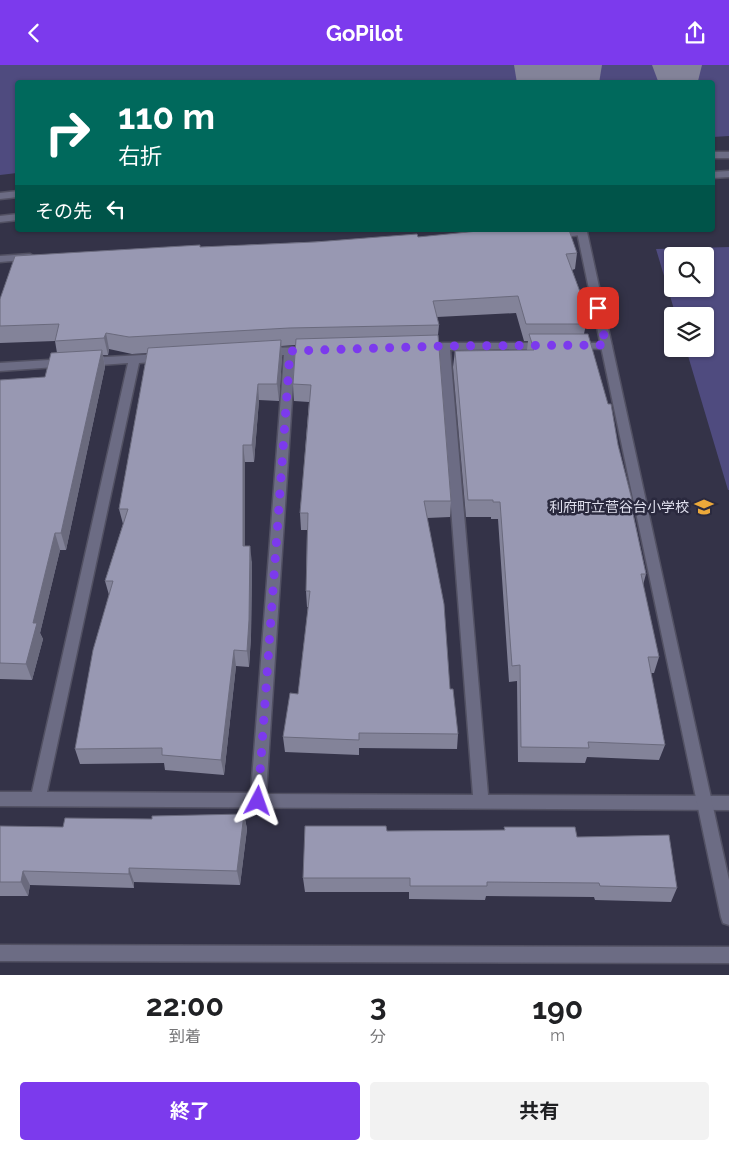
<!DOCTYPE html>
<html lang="ja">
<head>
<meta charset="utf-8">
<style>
	:root { --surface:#fff; --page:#f2f2f2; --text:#202124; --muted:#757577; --accent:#7c3aed }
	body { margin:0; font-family:Raleway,"Noto Sans JP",sans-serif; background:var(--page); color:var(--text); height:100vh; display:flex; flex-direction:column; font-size:19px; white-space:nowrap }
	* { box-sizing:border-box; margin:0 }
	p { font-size:16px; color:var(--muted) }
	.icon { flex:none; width:28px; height:28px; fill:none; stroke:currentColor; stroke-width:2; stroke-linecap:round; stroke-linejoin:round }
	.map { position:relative; height:910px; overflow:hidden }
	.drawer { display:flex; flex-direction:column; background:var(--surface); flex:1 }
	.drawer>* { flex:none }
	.guide { position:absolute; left:15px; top:15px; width:700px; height:152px; border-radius:5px; box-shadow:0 1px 4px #0004; background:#00695c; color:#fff; overflow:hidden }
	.fabs { position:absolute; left:664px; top:182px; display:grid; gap:10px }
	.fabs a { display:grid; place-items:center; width:50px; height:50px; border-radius:5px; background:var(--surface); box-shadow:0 1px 4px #0004; font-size:25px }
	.pin { position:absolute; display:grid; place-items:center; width:42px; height:42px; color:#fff; margin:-21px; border-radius:10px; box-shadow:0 2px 8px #0006 }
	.me { position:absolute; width:55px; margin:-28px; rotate:4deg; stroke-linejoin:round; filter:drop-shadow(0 0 4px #0008) }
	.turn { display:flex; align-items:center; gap:18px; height:105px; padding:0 20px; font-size:22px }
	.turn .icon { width:65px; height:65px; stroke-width:2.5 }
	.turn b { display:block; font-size:35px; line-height:42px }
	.then { display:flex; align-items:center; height:48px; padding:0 20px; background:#0003; gap:10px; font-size:19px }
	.eta { display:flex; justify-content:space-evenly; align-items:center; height:85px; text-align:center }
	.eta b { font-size:30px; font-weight:700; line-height:35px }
	.primary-button { display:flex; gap:10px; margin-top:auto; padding:10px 20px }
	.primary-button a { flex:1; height:58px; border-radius:5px; background:var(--accent); color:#fff; font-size:20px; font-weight:700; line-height:58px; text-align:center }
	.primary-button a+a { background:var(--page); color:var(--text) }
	header { display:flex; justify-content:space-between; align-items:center; height:65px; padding:0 20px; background:var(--accent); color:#fff; font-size:22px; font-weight:700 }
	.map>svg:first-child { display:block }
</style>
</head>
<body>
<header><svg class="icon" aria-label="back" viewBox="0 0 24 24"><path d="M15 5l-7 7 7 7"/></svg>GoPilot<svg class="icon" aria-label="share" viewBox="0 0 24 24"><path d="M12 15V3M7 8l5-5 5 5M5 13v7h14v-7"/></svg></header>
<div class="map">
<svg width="729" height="910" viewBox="0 0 729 910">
	<rect width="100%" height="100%" fill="#343348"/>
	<g fill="#4f4b7f" fill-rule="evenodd">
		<polygon points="0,0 729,0 729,71 713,72 712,18 18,18 17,108 0,110"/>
		<path d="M729,182V425H728L686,284H705V251H676L656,184ZM705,191V224H672V191Z"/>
	</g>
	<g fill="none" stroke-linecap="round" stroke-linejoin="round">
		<g stroke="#525163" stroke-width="3">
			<g id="street">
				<path d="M556,165H585L587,167C580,172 556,173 549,168Z"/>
				<polygon points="30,189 35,192 34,194 0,197 0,191"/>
				<polygon points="444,278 544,278 549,281 544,284 450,285 488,730 729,731 729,745 0,741 0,727 32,727 128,298 87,301 82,297 87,293 162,289 167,293 166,296 139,298 47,727 251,728 284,290 265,291 260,287 265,283 312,282 317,285 316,287 295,289 266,729 473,730 439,285 422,285 417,282 422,279"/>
				<polygon points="574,278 607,278 612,281 607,284 570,283 569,281"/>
				<polygon points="65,294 69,295 70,298 69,301 0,306 0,298"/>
			</g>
		</g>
		<g stroke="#525163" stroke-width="3">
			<g id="secondary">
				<rect x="712" y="87" width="17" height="6"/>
				<polygon points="729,106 729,112 712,113 712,107"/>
				<polygon points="18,126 18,132 0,134 0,128"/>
				<polygon points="18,149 18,155 0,157 0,151"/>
				<polygon points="579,165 585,165 587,167 729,815 729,860 723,858 721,852 577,167"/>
				<polygon points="0,880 729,882 729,898 0,896"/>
			</g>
		</g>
		<use href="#street" fill="#6c6c84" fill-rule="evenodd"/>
		<use href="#secondary" fill="#6c6c84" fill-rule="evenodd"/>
	</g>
	<g fill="#838399">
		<polygon points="514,0 602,0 599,18 517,18"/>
		<polygon points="652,0 702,0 698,16 658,16"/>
		<polygon points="418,172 577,188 575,204 572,205 583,235 582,245 586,259 584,269 618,380 632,435 631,438 646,509 643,520 659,592 654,608 651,608 665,680 659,695 587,692 585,698 518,697 517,616 509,617 498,454 491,454 491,452 466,452 453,302 455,286 527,285 528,276 524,276 516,248 437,252 439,260 438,270 451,436 450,452 427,453 450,624 458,669 457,684 359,683 359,690 285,687 283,672 298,629 308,542 307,542 306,526 307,465 301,465 300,448 309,337 294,336 293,319 295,280 281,281 282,292 279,336 259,335 254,397 245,397 245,481 252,498 251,571 249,602 236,601 224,710 165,705 164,698 80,699 75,684 109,530 105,516 123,459 119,444 147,288 132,289 109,284 108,290 103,290 105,302 66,485 60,485 40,568 43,574 32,615 0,614 0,315 45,312 57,288 55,276 0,278 0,234 200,182"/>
		<polygon points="244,749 247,764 240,820 134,817 134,823 30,820 28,831 0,831 0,761 63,762 152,754"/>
		<polygon points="504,762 577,772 677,823 671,837 595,835 594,832 486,831 485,835 409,834 409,827 305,827 303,813 387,766 504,765"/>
	</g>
	<g fill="#6a6a7d">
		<polygon points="106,268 109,284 108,290 104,273"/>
		<polygon points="281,275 282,292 279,336 277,319"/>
		<polygon points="102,285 105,302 66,485 61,468"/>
		<polygon points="258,319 259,335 254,397 252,380"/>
		<polygon points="243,380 245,397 245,497 243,481"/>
		<polygon points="55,468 60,485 40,568 43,574 32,615 26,599 33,558"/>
		<polygon points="250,481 252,498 251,571 249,602 247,586"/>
		<polygon points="234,585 236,601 224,710 221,695"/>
		<polygon points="244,749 247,764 240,820 237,806"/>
		<polygon points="129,803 134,817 134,823 129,809"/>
		<polygon points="23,806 30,820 28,831 21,817"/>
	</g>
	<g fill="#9898b2" stroke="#6a6a7d">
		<polygon points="488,165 569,165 577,188 566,189 583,235 579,235 586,259 526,259 518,231 433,236 439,260 289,263 129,272 106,268 104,273 55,276 59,259 0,261 0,234 15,191 200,180 200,182 315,177 417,169 418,172"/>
		<polygon points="529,269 588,269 608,339 611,339 618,380 632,435 630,435 646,509 641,509 659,592 648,592 665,680 588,677 589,683 521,682 520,600 512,601 500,437 493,437 493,435 468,435 455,286 534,285"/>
		<polygon points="438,270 451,436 424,436 444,539 450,624 453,624 458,669 359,668 359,675 283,672 290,628 298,629 310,526 306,526 308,448 300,448 311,320 293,319 296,274"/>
		<polygon points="281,275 277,319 258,319 252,380 243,380 243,481 250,481 249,555 247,586 234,585 221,695 162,690 162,683 75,684 93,585 113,516 105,516 128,444 119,444 148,283"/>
		<polygon points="102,285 61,468 55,468 33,558 37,558 26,599 0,598 0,315 45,312 51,288"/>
		<polygon points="244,749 237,806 129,803 129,809 23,806 21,817 0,817 0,761 63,762 65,753 152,754 152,751"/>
		<polygon points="305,761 386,761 387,766 505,765 504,762 575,762 577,772 669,770 677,823 600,821 599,818 487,817 487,821 410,821 410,813 303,813"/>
	</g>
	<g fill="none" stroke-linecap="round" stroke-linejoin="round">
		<polyline stroke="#7c3aed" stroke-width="9" stroke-dasharray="0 16.2" points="258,736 290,286 444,281 606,280 598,243"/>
	</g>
	<defs>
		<g id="school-bare" transform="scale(1.5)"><path d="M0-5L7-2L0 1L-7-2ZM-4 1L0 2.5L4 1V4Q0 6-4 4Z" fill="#eca93a" stroke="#2a293e" stroke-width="2.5" paint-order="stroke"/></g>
	</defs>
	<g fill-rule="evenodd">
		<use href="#school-bare" x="704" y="442"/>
	</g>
	<g text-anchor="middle" stroke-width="5" stroke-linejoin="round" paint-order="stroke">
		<g font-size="14" fill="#dfdfed" stroke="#2a293e" text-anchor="end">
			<text x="689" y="447">利府町立菅谷台小学校</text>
		</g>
	</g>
</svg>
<div class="fabs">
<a><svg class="icon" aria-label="search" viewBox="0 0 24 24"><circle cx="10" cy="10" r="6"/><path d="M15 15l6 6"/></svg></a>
<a><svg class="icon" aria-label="layers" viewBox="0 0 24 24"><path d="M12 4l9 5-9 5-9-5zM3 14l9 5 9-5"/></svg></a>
</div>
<div class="pin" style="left:598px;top:243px;background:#d93025"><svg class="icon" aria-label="arrive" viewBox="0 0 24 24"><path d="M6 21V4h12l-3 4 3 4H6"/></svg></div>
<svg class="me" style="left:258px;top:736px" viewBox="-20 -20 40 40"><path d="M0-17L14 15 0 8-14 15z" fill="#7c3aed" stroke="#fff" stroke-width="4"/></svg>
<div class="guide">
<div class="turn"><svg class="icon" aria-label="right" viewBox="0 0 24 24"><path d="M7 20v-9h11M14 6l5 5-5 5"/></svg><div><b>110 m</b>右折</div></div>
<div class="then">その先<svg class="icon" aria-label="left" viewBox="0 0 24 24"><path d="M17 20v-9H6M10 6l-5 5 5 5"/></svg></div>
</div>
</div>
<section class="drawer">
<div class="eta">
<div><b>22:00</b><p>到着</p></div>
<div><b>3</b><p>分</p></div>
<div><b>190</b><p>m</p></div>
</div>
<div class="primary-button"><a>終了</a><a>共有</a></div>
</section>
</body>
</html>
